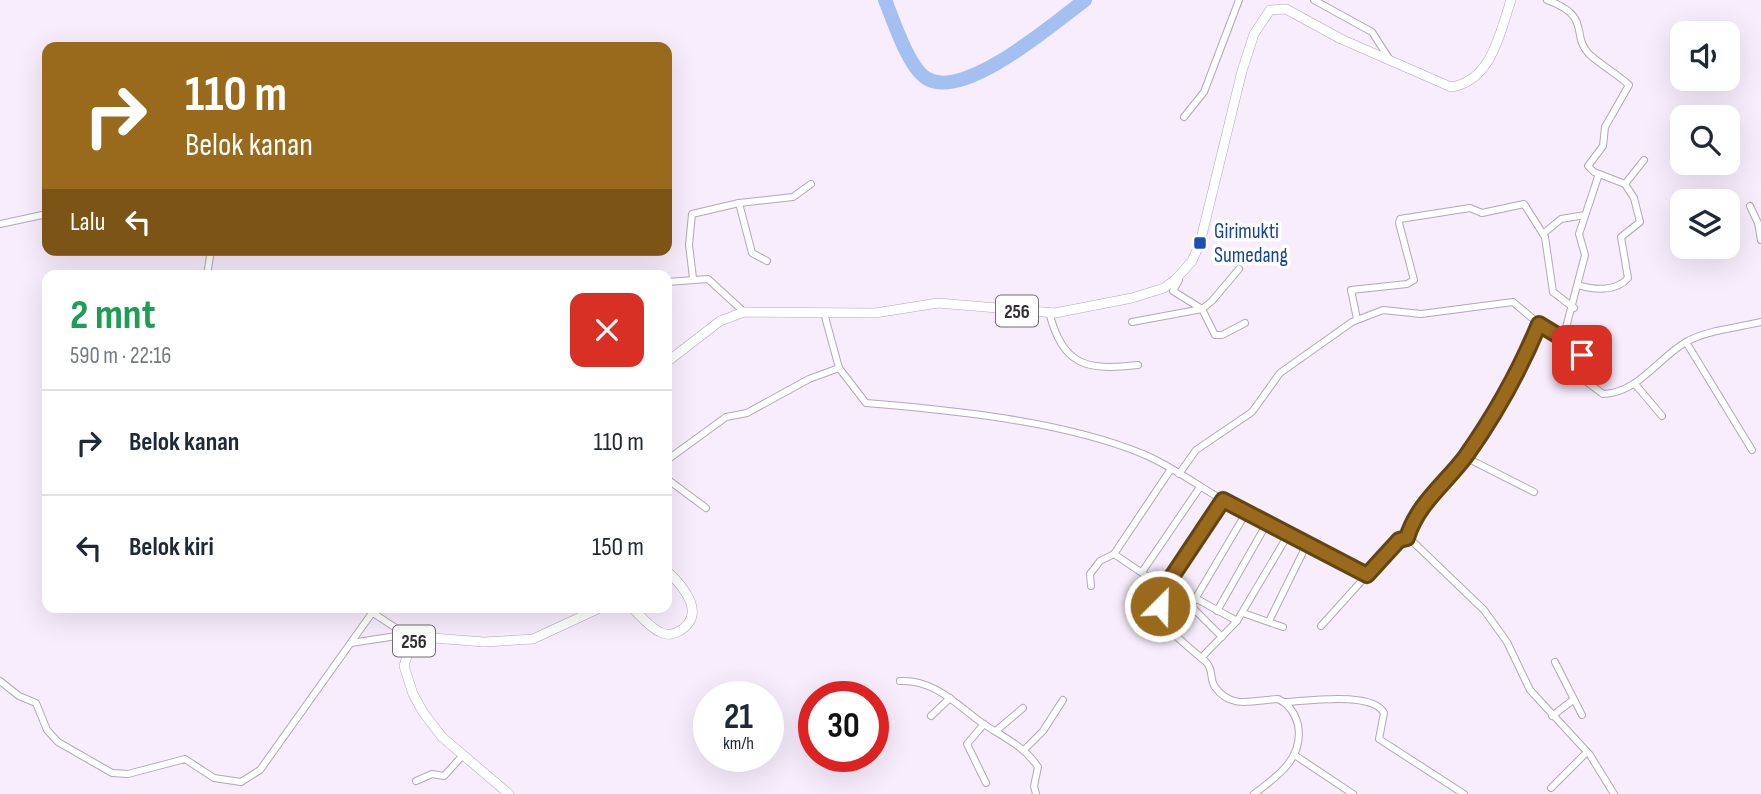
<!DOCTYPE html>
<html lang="id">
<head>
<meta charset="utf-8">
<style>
	:root { --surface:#fff; --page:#f2f2f3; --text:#1f2937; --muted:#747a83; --line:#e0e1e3 }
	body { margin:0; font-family:"Sofia Sans Condensed",sans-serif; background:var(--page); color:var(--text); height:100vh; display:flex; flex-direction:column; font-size:26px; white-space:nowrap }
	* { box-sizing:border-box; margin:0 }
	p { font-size:23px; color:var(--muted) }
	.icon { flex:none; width:38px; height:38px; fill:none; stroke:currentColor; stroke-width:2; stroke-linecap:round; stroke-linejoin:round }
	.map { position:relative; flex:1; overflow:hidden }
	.panel { position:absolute; left:42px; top:270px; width:630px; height:343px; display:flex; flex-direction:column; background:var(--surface); border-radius:14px; box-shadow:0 7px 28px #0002 }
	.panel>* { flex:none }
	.hud { position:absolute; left:42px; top:42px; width:630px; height:214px; border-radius:14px; box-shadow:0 7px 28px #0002; background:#9a6a1c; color:#fff; overflow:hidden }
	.controls { position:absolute; left:1670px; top:21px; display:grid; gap:14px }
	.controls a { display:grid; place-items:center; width:70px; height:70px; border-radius:14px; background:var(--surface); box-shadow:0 7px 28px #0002; font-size:35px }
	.speed { position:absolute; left:693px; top:681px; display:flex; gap:14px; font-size:35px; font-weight:700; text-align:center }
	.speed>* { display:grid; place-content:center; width:91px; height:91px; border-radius:50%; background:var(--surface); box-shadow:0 7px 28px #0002; line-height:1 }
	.speed small { font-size:18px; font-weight:400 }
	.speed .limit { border:10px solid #d22; background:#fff; color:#111 }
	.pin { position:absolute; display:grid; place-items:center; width:60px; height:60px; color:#fff; margin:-30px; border-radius:14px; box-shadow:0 4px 10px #0006 }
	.me { position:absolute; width:77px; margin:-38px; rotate:23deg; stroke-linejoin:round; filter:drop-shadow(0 0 5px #0008) }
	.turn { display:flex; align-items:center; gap:24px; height:147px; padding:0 28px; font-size:32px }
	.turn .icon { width:91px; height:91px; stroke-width:2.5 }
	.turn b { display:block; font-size:49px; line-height:60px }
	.then { display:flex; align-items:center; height:66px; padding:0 28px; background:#0003; gap:14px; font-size:26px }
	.round { display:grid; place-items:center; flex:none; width:74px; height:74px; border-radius:14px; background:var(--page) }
	.headline { display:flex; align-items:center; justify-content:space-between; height:119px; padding:0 28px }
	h1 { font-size:42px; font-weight:700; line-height:52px; color:#1e9e55 }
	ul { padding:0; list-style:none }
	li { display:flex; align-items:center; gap:21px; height:105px; padding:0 28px; border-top:2px solid var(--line) }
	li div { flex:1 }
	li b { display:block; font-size:26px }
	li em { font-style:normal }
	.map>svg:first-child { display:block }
</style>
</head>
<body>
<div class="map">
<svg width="1761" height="794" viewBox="0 0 1761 794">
	<rect width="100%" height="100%" fill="#f8edfd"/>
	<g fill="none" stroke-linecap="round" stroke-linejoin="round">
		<path stroke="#a3c0f1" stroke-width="14" d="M885,0C893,19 909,70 928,79C966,100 1055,22 1085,0"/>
		<g stroke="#b3a7b8" stroke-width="8">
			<g id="street">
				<polyline points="1314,0 1372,32 1390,60"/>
				<path d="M1547,0C1593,17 1570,34 1589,54C1601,65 1617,74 1629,85L1605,127L1603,146L1588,166L1594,172L1625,184"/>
				<polyline points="1184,117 1204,92 1239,0"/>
				<polyline points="739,203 752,253 767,261"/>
				<polyline points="1750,206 1758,223 1761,240"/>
				<polyline points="0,224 47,214"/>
				<polyline points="1543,234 1561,219 1585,215"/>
				<polyline points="207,275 211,250"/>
				<polyline points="693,278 689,245 692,214 739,203 793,197 811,184"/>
				<polyline points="1179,280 1173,291 1202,309 1215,335 1222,335 1245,323"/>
				<polyline points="667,282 708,279 744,312"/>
				<path d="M1578,285C1594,290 1616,292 1628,278L1621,237L1640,222L1634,198L1625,184L1644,160"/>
				<path d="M1049,312C1063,366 1086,371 1138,365"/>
				<path d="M824,313L839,368L866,403C952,410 1063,421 1143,454C1172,466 1198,486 1226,502C1272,528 1320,551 1367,575L1399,540L1409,538L1484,610L1507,642L1530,690L1590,755L1614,794"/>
				<polyline points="1357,319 1351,290 1407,284 1414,280 1399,223 1400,219 1470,208 1482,213 1524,204 1545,237 1553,292 1574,308"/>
				<polyline points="1132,322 1202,309 1212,301 1239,269"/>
				<polyline points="1563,339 1585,255 1579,234 1599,174"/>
				<polyline points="1686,342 1752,450"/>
				<polyline points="1635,384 1662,416"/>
				<polyline points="1465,457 1534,492"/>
				<polyline points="667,460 726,417 747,413 809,379 839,368"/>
				<path d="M1179,474L1196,450L1252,412L1280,373L1352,322L1383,310L1421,314L1513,302L1545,329L1576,348L1582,355L1587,382L1603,394C1638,393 1657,359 1686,342C1707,330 1737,328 1761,322"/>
				<polyline points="667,479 706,508"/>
				<path d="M1223,500C1208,523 1152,590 1162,616C1168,633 1193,650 1206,662C1214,670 1209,678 1215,687C1231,710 1254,700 1278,699C1289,704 1295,713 1298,725C1304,758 1278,776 1254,794"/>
				<path d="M1407,538C1417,504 1446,483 1466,456C1495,415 1520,370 1539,324"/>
				<polyline points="1114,554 1191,606 1246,513"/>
				<polyline points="1142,572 1200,487"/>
				<polyline points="1091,586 1090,574 1100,561 1114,554 1171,469"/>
				<polyline points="1197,599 1237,621"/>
				<polyline points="1191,606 1222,637"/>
				<polyline points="364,607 414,640"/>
				<polyline points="1217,611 1266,525"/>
				<polyline points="1243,613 1283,627"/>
				<polyline points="1269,621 1307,544"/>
				<polyline points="1321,626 1367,575"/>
				<polyline points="351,643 403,635"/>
				<polyline points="1201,658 1237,621 1288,535"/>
				<polyline points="1555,662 1582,715"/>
				<polyline points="0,681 19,696 36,703 47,730 58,742 112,773 128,774 185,759 214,778 241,782 260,770 372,613"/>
				<path d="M900,681C934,679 957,705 982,723C1003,737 1024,746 1038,767L1034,786L1036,794"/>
				<path d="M1285,702C1307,701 1373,691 1384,713L1379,739L1464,794"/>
				<polyline points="931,716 950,698"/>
				<polyline points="1552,716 1573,700"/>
				<polyline points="984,724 967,744 986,783"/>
				<polyline points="997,730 1023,708"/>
				<polyline points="1024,750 1043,731 1063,700"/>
				<polyline points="1296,756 1353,794"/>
				<polyline points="416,781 432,774 444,776 463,755"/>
				<polyline points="1551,788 1587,752"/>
			</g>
		</g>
		<g stroke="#b3a7b8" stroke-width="10">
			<g id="primary">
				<path d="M667,362L720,321L744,312L875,313L938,303L1055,313L1132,298L1164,288L1176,279L1192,261L1200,243L1242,71L1254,34L1270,10L1286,9L1341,39L1451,87C1492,81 1500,32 1511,0"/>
				<path d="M631,607C640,615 649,627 660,632C667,636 675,634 681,630C707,613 682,585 667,571"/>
				<polyline points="509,794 442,737 423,712 413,694 404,666 409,649 421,637 484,642 533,639 602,607"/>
			</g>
		</g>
		<use href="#street" stroke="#fff" stroke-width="6"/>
		<use href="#primary" stroke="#fff" stroke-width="9"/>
	</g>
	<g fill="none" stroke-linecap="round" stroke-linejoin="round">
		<g stroke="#644512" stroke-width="18">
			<path id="route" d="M1160,606L1165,587L1223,500L1367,575L1399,540L1407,538C1417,504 1446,483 1466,456C1495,415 1520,370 1539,324L1570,343L1582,355"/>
		</g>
		<use href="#route" stroke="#9a6a1c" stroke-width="12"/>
	</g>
	<rect fill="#1a4fb4" stroke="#fff" stroke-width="2.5" x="1193" y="236" width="14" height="14" rx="3.5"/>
	<g text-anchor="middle" stroke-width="7" stroke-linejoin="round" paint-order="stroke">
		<g fill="#fff" stroke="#706c72" stroke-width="2">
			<rect x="996" y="295.5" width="42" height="31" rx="5"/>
			<rect x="393" y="625.5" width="42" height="31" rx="5"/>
		</g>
		<g font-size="19" font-weight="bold" fill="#322d35">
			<text x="1017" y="318">256</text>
			<text x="414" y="648">256</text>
		</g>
		<g font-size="21" fill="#164399" stroke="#fff" text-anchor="start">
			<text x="1214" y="238">Girimukti<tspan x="1214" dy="24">Sumedang</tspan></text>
		</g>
	</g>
</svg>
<div class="controls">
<a><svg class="icon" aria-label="sound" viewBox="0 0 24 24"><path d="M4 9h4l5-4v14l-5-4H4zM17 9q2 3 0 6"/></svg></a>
<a><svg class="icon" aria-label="search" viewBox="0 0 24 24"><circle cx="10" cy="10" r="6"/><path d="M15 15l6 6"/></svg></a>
<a><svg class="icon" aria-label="layers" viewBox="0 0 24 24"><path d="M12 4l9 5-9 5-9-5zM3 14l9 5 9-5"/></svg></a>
</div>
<div class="speed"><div>21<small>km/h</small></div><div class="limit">30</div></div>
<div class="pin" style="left:1582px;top:355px;background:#d93025"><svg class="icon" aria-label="arrive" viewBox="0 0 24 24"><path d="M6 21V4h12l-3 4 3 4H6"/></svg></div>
<svg class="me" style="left:1160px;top:606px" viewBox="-20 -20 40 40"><circle r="17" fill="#9a6a1c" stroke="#fff" stroke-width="3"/><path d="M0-11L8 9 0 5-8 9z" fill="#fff"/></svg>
<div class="hud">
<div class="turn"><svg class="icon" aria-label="right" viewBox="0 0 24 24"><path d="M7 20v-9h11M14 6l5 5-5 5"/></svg><div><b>110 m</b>Belok kanan</div></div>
<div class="then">Lalu<svg class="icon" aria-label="left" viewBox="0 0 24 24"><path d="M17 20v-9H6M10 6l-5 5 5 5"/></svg></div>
</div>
<section class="panel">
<div class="headline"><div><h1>2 mnt</h1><p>590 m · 22:16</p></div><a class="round" style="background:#d93025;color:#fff"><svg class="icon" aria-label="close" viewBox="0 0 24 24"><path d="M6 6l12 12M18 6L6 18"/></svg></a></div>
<ul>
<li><svg class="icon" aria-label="right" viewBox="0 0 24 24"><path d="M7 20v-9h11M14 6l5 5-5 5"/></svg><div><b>Belok kanan</b></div><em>110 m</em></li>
<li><svg class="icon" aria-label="left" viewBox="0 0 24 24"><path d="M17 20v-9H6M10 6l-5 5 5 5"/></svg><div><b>Belok kiri</b></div><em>150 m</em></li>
</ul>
</section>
</div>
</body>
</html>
